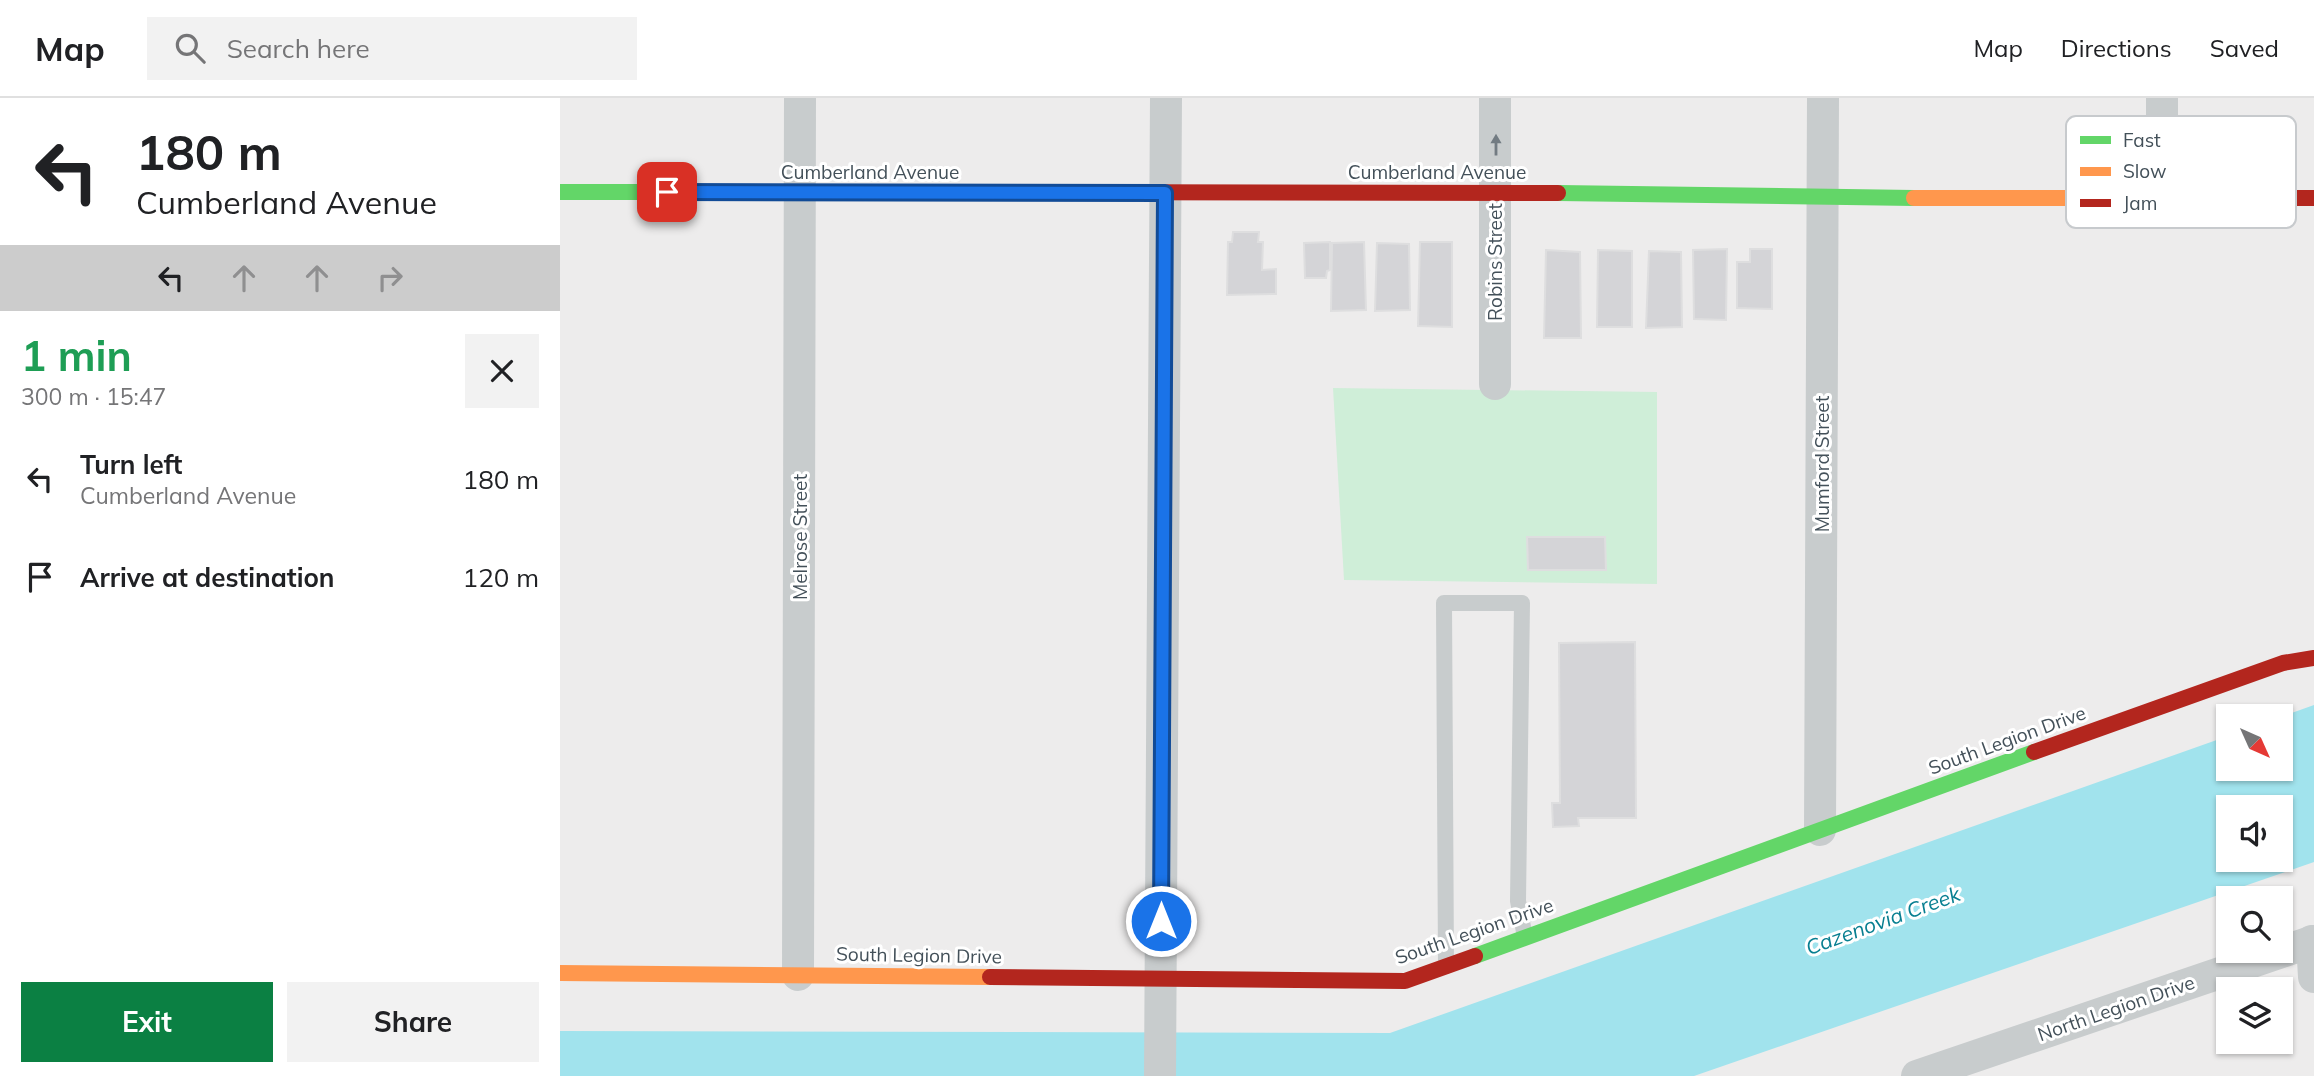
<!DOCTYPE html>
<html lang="en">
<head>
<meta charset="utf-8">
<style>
	:root { --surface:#fff; --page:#f2f2f2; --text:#202124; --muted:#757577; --line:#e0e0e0; --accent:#0b8043 }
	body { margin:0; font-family:Mulish,sans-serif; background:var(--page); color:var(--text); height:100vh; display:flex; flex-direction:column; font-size:26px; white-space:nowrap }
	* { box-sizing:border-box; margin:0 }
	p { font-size:23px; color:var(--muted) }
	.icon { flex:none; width:38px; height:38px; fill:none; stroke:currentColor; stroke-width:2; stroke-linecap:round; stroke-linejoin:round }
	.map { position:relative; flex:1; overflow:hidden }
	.drawer { display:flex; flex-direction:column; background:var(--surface); width:560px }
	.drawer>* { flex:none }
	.hud { background:#fff; color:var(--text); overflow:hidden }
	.needle { width:46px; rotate:135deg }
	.buttons { position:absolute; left:1656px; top:606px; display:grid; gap:14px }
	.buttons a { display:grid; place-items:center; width:77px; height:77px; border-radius:0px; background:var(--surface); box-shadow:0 2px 5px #0004; font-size:35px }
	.pin { position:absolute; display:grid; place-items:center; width:60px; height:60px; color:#fff; margin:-30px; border-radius:14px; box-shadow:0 4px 10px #0006 }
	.me { position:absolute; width:77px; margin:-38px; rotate:0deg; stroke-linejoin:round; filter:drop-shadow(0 0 5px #0008) }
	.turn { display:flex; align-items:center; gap:24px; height:147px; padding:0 21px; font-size:32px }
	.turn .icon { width:91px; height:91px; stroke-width:2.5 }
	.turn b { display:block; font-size:49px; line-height:60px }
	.lanes { display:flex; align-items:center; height:66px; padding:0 21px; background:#0003; justify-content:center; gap:35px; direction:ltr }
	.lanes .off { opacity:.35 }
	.round { display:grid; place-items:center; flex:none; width:74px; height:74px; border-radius:0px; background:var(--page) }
	.headline { display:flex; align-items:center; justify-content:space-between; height:119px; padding:0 21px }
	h1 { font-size:42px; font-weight:700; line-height:52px; color:#1e9e55 }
	.primary-button { display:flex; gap:14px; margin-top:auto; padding:14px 21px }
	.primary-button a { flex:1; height:80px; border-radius:0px; background:var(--accent); color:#fff; font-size:28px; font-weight:700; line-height:80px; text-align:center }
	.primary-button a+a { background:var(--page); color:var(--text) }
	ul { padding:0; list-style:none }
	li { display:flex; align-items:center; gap:21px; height:98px; padding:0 21px }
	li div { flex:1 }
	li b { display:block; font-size:26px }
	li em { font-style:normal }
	header { display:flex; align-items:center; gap:42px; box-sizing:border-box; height:98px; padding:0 35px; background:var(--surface); border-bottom:2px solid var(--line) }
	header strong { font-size:33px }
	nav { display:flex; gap:38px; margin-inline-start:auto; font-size:24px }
	.search { width:490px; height:63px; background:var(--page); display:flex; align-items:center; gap:18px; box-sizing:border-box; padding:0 24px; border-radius:0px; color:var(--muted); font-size:26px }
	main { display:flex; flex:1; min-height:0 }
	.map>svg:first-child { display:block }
</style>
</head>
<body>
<header>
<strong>Map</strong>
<div class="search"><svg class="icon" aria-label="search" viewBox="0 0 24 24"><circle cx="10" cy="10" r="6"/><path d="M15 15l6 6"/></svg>Search here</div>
<nav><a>Map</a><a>Directions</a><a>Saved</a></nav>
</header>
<main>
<section class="drawer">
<div class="hud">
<div class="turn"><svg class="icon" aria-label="left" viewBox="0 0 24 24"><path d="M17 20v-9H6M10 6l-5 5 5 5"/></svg><div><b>180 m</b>Cumberland Avenue</div></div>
<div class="lanes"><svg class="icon" aria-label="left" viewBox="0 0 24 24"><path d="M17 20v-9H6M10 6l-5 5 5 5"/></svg><svg class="icon off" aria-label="ahead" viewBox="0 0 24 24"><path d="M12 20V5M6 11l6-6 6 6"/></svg><svg class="icon off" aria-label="ahead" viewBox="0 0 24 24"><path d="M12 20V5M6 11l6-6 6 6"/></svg><svg class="icon off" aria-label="right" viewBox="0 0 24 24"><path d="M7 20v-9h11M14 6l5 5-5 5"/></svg></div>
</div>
<div class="headline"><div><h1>1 min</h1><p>300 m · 15:47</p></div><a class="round"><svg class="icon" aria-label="close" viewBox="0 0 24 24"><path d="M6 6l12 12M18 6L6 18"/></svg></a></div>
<ul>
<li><svg class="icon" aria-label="left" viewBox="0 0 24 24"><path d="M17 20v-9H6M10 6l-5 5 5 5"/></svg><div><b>Turn left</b><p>Cumberland Avenue</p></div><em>180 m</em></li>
<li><svg class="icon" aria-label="arrive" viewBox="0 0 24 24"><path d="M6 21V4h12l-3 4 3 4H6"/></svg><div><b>Arrive at destination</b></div><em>120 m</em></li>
</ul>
<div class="primary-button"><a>Exit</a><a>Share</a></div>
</section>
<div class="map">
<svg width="1754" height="978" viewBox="0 0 1754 978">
	<rect width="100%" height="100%" fill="#edecec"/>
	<polygon fill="#cfeed8" points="773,290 1097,294 1097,486 784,482"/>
	<path fill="#a1e3ed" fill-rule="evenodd" d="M1754,607V764L1134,978H0V933L830,935L1668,638V670H1720V619ZM1668,709H1720V761H1668Z"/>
	<g fill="#d4d4d7" stroke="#dededf" stroke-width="2">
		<polygon points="673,134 699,134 698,144 703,144 702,172 716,171 716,196 667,197 668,144 672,144"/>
		<polygon points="770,144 770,172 767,173 766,180 745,180 744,145"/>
		<polygon points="804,144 806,212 771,213 772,145"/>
		<polygon points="860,144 892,144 892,229 858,228"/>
		<polygon points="817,145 849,146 850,212 815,213"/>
		<polygon points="1167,151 1166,222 1134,221 1133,152"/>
		<polygon points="1190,151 1212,151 1212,211 1177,210 1177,164 1190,164"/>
		<polygon points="986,152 1020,154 1021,240 984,240"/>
		<polygon points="1038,152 1072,153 1072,229 1037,229"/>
		<polygon points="1089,153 1121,154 1122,229 1086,230"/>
		<polygon points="967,439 1045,439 1046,472 968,472"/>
		<polygon points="1075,544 1076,720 1018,720 1019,728 993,729 992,705 1000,705 999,545"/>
	</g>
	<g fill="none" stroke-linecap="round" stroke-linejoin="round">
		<polyline stroke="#c8cccd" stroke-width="16" points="886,868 884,505 962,505 958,803 965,839"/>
		<g stroke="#c8cccd" stroke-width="32">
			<polyline points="1602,0 1602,100"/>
			<polyline points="935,286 935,0"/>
			<polyline points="1260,732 1263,0"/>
			<polyline points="1752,843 1754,879"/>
			<polyline points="238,877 240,0"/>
			<polyline points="600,978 606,0"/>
			<polyline points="1357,978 1754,843"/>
		</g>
		<g stroke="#63d668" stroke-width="16">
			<polyline points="0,94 410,94"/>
			<polyline points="998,95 1354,100"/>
			<polyline points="915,858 1474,654"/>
		</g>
		<g stroke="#ff974d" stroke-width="16">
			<polyline points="1354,100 1639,100"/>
			<polyline points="0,875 430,879"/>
		</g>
		<g stroke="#b3261e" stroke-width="16">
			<polyline points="410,94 998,95"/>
			<polyline points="1639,100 1754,100"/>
			<polyline points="1474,654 1723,565 1754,560"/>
			<polyline points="430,879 845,883 915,858"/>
		</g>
	</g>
	<defs><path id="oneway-solid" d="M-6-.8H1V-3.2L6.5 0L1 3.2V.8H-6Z" transform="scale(1.75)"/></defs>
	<use fill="#727b82" href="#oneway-solid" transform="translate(936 47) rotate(-90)"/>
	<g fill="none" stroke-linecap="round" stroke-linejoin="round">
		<g stroke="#114b97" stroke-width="18">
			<polyline id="route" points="107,94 605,95 601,823"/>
		</g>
		<use href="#route" stroke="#1a73e8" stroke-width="12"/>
	</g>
	<g text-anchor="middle" stroke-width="6" stroke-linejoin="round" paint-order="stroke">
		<g font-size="19" fill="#435059" stroke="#fff">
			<text x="310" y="81">Cumberland Avenue</text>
			<text x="877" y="81">Cumberland Avenue</text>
			<text transform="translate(935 164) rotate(-90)" y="7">Robins Street</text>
			<text transform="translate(1262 366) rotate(-90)" y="7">Mumford Street</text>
			<text transform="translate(240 439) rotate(-90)" y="7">Melrose Street</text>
			<text transform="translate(1447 642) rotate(-20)" y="7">South Legion Drive</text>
			<text transform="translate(914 833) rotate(-19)" y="7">South Legion Drive</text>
			<text transform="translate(359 857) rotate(1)" y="7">South Legion Drive</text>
			<text transform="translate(1556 910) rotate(-19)" y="7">North Legion Drive</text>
		</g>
		<g font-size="21" font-style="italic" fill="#087f91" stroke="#fff">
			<text transform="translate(1323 823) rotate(-20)" y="7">Cazenovia Creek</text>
		</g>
	</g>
	<rect x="1506" y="18" width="230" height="112" rx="10" fill="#fff" stroke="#c7cacd" stroke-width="2"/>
	<rect x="1520" y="38" width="31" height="8" fill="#63d668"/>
	<rect x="1520" y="69" width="31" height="9" fill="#ff974d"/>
	<rect x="1520" y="101" width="31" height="8" fill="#b3261e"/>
	<g font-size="19" fill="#435059">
		<text x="1563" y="49">Fast</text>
		<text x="1563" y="80">Slow</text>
		<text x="1563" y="112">Jam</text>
	</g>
</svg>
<div class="buttons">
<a><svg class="needle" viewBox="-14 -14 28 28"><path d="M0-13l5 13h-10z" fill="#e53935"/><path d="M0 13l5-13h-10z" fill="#757577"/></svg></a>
<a><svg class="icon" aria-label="sound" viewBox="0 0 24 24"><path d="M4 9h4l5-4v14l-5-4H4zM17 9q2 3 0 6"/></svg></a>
<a><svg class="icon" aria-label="search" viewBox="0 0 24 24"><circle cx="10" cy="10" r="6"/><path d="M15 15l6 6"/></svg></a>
<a><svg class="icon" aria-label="layers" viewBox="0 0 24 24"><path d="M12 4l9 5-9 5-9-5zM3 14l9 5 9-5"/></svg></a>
</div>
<div class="pin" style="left:107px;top:94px;background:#d93025"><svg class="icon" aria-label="arrive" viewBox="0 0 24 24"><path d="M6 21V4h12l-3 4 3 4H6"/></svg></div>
<svg class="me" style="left:601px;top:823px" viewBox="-20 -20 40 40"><circle r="17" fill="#1a73e8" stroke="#fff" stroke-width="3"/><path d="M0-11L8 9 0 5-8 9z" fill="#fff"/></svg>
</div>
</main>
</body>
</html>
